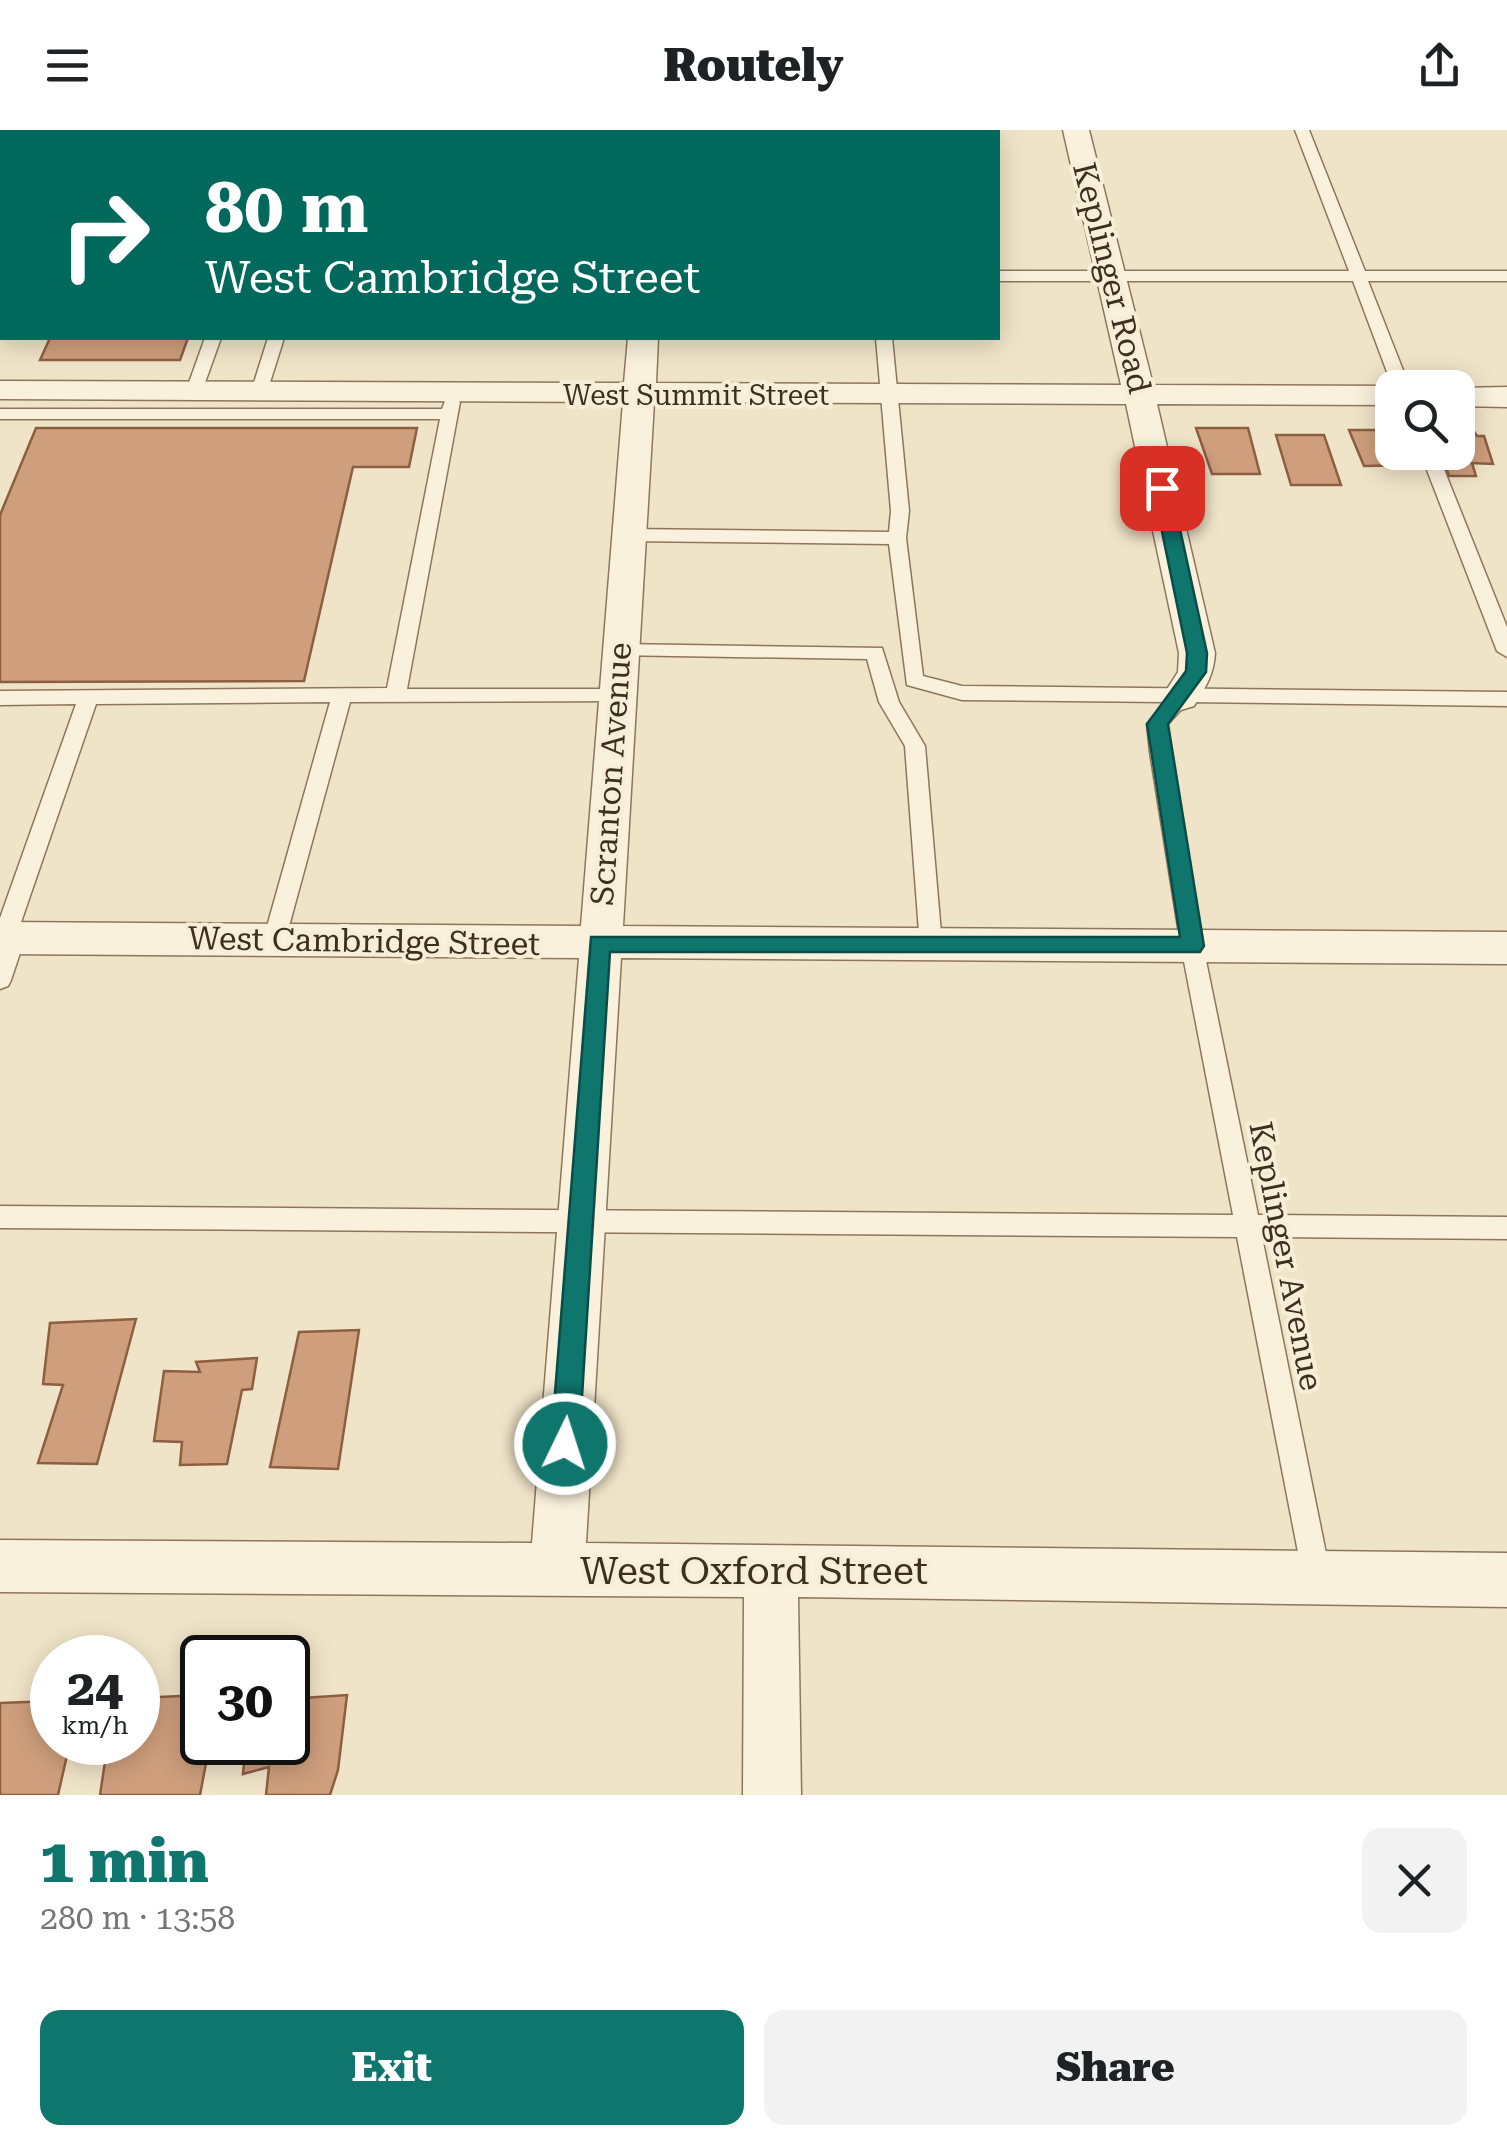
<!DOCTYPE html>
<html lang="en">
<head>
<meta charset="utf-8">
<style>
	:root { --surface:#fff; --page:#f2f2f2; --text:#202124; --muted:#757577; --accent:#0f766e }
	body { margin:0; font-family:"Roboto Serif",serif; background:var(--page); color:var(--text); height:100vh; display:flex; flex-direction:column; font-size:38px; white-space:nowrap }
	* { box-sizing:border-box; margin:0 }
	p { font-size:32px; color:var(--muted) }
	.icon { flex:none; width:55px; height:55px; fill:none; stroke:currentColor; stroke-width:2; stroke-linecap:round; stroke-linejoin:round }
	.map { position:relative; height:1665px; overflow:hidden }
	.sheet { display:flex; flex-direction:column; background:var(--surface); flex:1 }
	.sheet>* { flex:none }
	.hud { position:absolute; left:0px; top:0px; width:1000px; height:210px; box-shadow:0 5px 25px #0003; background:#00695c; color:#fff; overflow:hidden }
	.buttons { position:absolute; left:1375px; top:240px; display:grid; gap:20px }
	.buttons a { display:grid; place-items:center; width:100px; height:100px; border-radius:20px; background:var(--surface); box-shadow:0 5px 25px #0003; font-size:50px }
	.speed { position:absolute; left:30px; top:1505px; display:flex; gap:20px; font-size:50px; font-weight:700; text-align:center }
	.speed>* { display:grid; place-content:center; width:130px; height:130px; border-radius:50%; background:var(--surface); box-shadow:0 5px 25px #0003; line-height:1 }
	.speed small { font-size:25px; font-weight:400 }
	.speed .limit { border:5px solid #111; border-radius:15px; background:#fff; color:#111 }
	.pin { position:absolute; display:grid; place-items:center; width:85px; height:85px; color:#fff; margin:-42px; border-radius:20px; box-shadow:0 5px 15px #0006 }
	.me { position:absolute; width:110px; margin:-55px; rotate:4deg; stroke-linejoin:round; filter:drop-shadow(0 0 8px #0008) }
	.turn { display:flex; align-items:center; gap:35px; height:210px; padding:0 40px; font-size:45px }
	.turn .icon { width:130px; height:130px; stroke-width:2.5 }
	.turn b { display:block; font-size:70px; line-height:85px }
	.round { display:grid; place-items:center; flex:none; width:105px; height:105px; border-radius:20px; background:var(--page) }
	.overview { display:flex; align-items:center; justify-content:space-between; height:170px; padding:0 40px }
	h1 { font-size:60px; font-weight:800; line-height:75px; color:var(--accent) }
	.primary-button { display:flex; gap:20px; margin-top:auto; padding:20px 40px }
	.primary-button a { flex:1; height:115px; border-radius:20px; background:var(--accent); color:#fff; font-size:40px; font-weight:800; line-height:115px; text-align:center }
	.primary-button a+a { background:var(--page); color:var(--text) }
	header { display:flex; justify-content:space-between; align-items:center; height:130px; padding:0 40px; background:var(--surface); font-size:45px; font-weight:800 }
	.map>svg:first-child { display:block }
</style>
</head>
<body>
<header><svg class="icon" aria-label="menu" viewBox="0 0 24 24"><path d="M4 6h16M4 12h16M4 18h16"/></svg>Routely<svg class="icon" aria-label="share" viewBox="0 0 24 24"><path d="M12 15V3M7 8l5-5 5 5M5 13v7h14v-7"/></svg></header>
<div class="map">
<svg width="1507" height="1665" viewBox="0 0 1507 1665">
	<rect width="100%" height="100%" fill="#f0e4c8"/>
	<g fill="#cf9f7d" stroke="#8d5f41" stroke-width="2.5">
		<polygon points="142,0 247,0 141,2"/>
		<polygon points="50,208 188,208 180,230 40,230"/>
		<polygon points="36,298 417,298 409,337 353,337 304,551 0,552 0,385"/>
		<polygon points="1196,298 1248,298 1260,344 1212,344"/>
		<polygon points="1458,299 1473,300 1477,306 1484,306 1493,334 1472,333 1476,346 1449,346 1441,322 1458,322"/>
		<polygon points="1349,300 1392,300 1392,322 1408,322 1413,335 1364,336"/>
		<polygon points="1276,305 1324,305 1341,355 1291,355"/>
		<polygon points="136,1189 97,1334 38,1333 63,1255 43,1254 50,1193"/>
		<polygon points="359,1200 338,1339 270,1337 299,1202"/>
		<polygon points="257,1228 252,1259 242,1260 227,1334 180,1335 182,1312 154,1311 164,1241 200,1242 196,1232"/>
		<polygon points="202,1565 202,1612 210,1612 200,1665 100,1665 108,1612 138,1612 138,1568"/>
		<polygon points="347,1565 338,1640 330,1665 266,1665 269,1637 243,1644 246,1612 288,1612 288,1569"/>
		<polygon points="51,1571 52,1612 70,1612 58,1665 0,1665 0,1573"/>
	</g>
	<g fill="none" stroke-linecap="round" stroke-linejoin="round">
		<g stroke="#8d765c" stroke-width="3">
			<g id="lane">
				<rect x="861" y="0" width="14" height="2"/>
				<polygon points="1295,0 1309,0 1365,141 1507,141 1507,151 1368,151 1410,258 1393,258 1353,151 998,151 998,141 1349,141"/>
				<polygon points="0,110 2,111 2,120 0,120"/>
				<rect x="0" y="171" width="2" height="10"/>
				<polygon points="205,208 221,208 202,261 194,266 186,261"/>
				<polygon points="268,208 284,208 267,262 259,267 251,262"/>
				<polygon points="876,208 892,208 909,381 906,408 923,546 962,556 1507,562 1507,576 1188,572 1167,595 1203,816 1258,1085 1507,1087 1507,1109 1262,1107 1331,1448 1327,1458 1317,1462 1307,1458 1303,1448 1237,1107 0,1098 0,1076 1233,1085 1181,816 1150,622 1147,594 1165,572 962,570 907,555 889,414 628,411 619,405 628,399 889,402 891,381"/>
				<polygon points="452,267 460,272 407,559 617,559 627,566 624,571 350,572 285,811 274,819 263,811 330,572 96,574 18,801 25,808 11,850 8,856 0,859 0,788 76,574 0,575 0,561 387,558 440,289 0,289 0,279 442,279 446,268"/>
				<polygon points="1420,322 1437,322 1507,497 1507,527 1497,521"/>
				<polygon points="620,514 882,518 899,572 925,616 942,815 939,821 931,823 920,815 905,616 879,572 867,529 613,525 610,520 613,515"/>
			</g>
		</g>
		<g stroke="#8d765c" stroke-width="3">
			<g id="street">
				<rect x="645" y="0" width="26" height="2"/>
				<path d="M1063,0H1089L1153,255L1392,256L1396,258H1392V275L1157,274L1215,523C1214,545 1205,558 1194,576L1181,580L1168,576L1162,567L1178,542L1179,523L1126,274L654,272L623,796L1507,802V834L621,828L586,1413L1507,1423V1477L798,1467L801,1665H743L744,1467L0,1462V1410L532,1413L579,828L0,824V792L581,796L623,272L0,269V251L624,253L628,208H658L656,253L1121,255Z"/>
				<polygon points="1507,257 1507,277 1458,276 1458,258"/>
			</g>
		</g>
		<g stroke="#6f573f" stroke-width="3">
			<polygon id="secondary" points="2,37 2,63 0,64 0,38"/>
		</g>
		<use href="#lane" fill="#faf1dc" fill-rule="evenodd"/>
		<use href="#street" fill="#faf1dc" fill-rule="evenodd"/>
		<use href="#secondary" fill="#faf1dc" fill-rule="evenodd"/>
	</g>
	<polygon fill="#0f766e" stroke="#0a4d48" stroke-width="2.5" points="1162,352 1171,358 1207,523 1206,542 1168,594 1204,816 1200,822 610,822 579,1314 575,1323 565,1327 555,1323 551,1314 591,807 1180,807 1147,594 1186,541 1187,523 1153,358"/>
	<g text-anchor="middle" stroke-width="8" stroke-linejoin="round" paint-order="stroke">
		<g font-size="28" fill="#3d2e20" stroke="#f7eed8">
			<text x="696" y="275">West Summit Street</text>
		</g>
		<g font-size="32" fill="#3d2e20" stroke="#f7eed8">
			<text transform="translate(1112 148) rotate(76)" y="11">Keplinger Road</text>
			<text transform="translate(611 644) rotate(-86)" y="11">Scranton Avenue</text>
			<text transform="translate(364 811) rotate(1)" y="11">West Cambridge Street</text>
			<text transform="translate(1286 1126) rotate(79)" y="11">Keplinger Avenue</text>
		</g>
		<g font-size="38" fill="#3d2e20" stroke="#f7eed8">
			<text x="754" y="1454">West Oxford Street</text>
		</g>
	</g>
</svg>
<div class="buttons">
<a><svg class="icon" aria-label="search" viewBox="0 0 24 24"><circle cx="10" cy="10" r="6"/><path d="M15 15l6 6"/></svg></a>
</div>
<div class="speed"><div>24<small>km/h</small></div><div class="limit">30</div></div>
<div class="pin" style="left:1162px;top:358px;background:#d93025"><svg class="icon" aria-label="arrive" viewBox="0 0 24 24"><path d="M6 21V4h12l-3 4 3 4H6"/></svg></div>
<svg class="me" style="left:565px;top:1314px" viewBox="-20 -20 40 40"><circle r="17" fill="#0f766e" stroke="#fff" stroke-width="3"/><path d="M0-11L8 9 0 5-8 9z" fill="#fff"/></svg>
<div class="hud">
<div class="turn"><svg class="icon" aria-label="right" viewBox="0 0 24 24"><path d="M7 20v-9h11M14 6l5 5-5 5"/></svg><div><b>80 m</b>West Cambridge Street</div></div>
</div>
</div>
<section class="sheet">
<div class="overview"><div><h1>1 min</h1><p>280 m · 13:58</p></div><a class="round"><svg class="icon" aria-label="close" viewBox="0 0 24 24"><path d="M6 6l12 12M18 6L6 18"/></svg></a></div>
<div class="primary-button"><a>Exit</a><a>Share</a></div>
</section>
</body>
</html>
